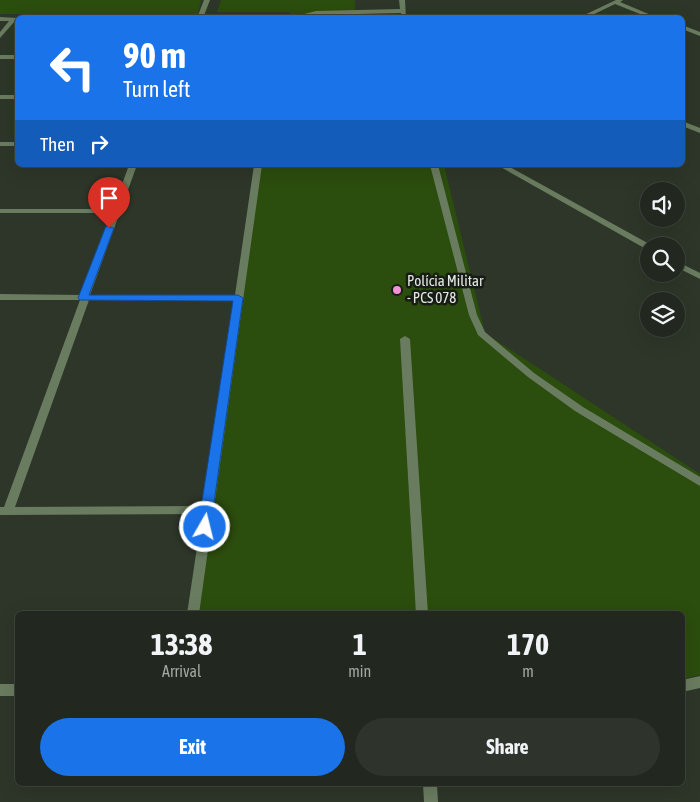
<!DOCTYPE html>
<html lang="en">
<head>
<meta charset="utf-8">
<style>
	:root { --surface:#22281f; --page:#2e342c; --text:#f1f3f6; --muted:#a2a6a4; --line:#3f443d; --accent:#1a73e8 }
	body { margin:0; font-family:"Asap Condensed",sans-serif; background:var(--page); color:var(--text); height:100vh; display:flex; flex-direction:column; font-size:19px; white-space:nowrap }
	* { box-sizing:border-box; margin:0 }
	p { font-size:16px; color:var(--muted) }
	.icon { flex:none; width:28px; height:28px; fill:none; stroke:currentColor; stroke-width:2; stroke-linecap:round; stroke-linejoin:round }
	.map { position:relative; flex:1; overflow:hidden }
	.drawer { position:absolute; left:15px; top:611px; width:670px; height:175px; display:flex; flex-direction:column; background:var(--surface); border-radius:8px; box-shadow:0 5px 20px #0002,0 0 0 1px var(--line) }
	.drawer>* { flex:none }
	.top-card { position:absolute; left:15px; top:15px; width:670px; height:152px; border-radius:8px; box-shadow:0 5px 20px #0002,0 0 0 1px var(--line); background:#1a73e8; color:#fff; overflow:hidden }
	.controls { position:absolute; left:640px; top:182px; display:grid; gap:10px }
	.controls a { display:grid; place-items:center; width:45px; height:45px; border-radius:50%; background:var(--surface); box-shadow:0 5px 20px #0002,0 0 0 1px var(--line); font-size:25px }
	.pin { position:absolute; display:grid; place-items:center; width:42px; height:42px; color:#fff; margin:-51px -21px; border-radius:50% 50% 50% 0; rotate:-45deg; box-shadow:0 0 5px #0007 }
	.pin .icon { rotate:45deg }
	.me { position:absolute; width:55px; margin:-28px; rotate:8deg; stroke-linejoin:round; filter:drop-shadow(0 0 4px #0008) }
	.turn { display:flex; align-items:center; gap:18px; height:105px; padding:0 25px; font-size:22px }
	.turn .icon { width:65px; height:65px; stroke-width:2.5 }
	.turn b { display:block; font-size:35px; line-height:42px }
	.then { display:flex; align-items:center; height:48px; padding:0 25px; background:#0003; gap:10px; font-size:19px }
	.eta { display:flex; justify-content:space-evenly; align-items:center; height:85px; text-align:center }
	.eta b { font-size:30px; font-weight:700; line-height:35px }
	.cta { display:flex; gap:10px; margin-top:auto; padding:10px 25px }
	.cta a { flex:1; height:58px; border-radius:30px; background:var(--accent); color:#fff; font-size:20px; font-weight:700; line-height:58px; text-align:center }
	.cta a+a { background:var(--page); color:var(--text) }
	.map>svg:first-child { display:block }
</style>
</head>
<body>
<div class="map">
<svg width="700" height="802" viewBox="0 0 700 802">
	<rect width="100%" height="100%" fill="#2e3629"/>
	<g fill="#2b4d0d">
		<polygon points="0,0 201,0 198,14 0,14"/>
		<polygon points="221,0 355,0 355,17 290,18 290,12 217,12"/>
		<polygon points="258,165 444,165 485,333 700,474 700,675 683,679 682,614 193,614"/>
	</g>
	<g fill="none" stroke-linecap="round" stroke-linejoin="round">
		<g fill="#6a7c60" fill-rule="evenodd">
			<polygon points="204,0 210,0 203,18 197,18"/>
			<polygon points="399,0 405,0 406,18 402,18 401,13 316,15 302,18 289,18 316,11 400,9"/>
			<polygon points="616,0 623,0 620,2 658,18 650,18 615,4 586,18 578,18"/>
			<polygon points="0,17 18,18 18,21 15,21 0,38 0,32 9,21 0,21"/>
			<polygon points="682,25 700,32 700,36 682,29"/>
			<rect x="0" y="55" width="18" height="4"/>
			<rect x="0" y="95" width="18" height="4"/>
			<polygon points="682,121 700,128 700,133 682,126"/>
			<rect x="0" y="142" width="18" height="4"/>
			<path d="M129,165H137L90,295H235L254,165H262L199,614H187L202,514L0,515V507H4L80,300H0V294L82,295L112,213H0V209H113ZM89,300L234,301L203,506L15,507Z"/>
			<polygon points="430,165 438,165 477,315 485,332 534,373 583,407 700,477 700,486 575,411 528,377 478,335 469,315"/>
			<polygon points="497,165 506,165 653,246 649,246 649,249 646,249"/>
			<polygon points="676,261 700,273 700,279 676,267"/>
			<polygon points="405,336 410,339 428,614 416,614 400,339"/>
			<polygon points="700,676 700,688 682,692 682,680"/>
			<rect x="0" y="684" width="18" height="12"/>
			<polygon points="423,784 437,784 438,802 424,802"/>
		</g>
	</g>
	<polygon fill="#1a73e8" stroke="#114b97" points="106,226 114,228 89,295 238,295 243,298 210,531 205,532 198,527 233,301 80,300 78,298"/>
	<circle fill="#f391d5" stroke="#181c16" stroke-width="2" cx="397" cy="290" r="5"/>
	<g text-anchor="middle" stroke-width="5" stroke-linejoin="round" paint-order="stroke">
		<g font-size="15" fill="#e3e9e0" stroke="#181c16" text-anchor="start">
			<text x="407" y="286">Polícia Militar<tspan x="407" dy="17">- PCS 078</tspan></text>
		</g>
	</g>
</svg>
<div class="controls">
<a><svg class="icon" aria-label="sound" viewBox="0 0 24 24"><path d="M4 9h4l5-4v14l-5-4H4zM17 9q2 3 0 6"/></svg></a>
<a><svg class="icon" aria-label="search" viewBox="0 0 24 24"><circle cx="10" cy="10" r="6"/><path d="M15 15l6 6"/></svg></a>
<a><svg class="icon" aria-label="layers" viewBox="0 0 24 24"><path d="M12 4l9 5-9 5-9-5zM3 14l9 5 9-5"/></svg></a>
</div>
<div class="pin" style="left:109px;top:228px;background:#d93025"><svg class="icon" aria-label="arrive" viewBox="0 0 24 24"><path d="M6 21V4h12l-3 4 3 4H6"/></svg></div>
<svg class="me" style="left:205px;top:527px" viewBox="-20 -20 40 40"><circle r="17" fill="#1a73e8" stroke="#fff" stroke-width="3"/><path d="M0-11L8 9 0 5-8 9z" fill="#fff"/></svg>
<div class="top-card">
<div class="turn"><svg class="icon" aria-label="left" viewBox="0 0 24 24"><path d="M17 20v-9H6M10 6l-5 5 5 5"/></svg><div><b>90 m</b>Turn left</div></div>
<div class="then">Then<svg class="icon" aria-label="right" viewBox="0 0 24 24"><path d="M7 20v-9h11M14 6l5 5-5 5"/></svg></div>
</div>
<section class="drawer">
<div class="eta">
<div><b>13:38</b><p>Arrival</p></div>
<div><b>1</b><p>min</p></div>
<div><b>170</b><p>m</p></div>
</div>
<div class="cta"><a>Exit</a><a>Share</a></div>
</section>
</div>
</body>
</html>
